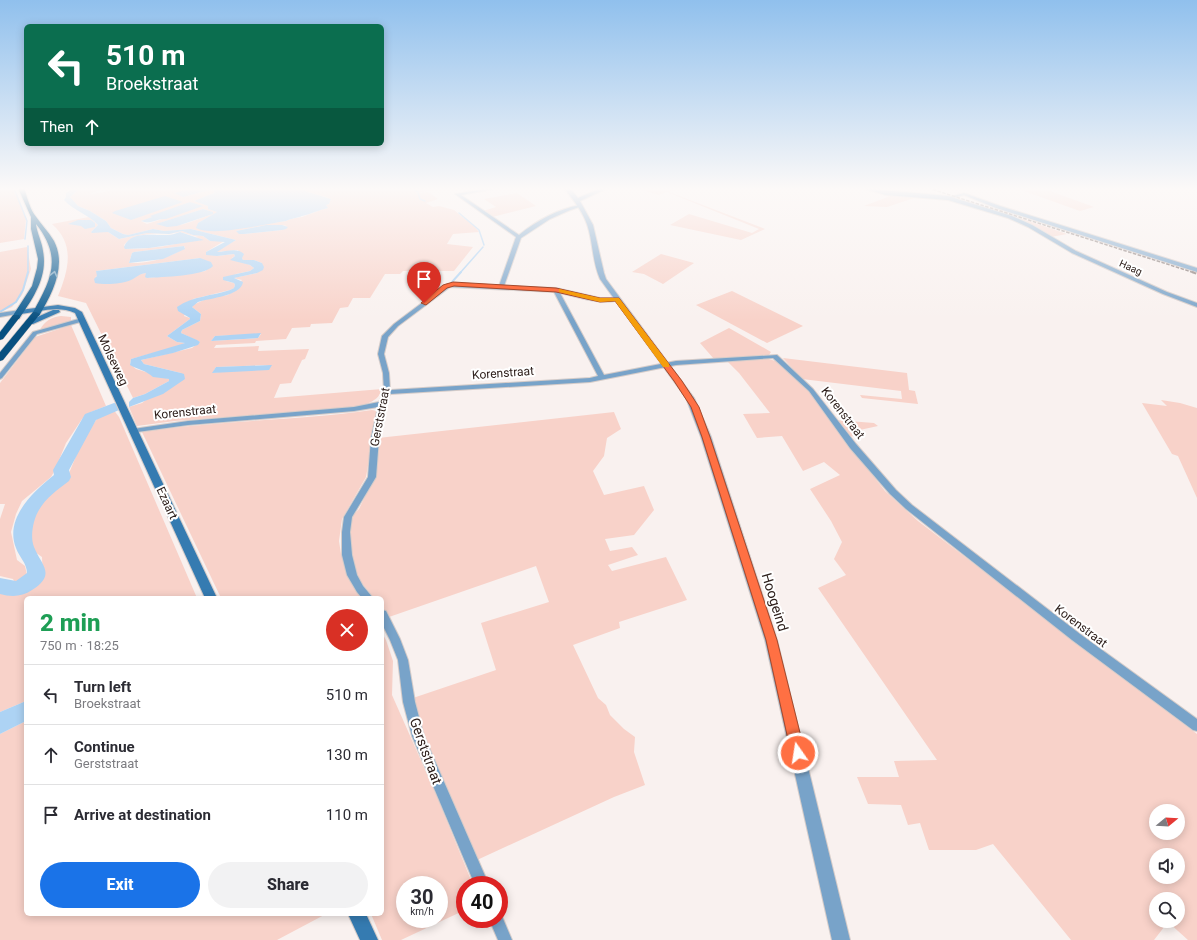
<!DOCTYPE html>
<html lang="en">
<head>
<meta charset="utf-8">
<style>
	:root { --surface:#fff; --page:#f2f2f3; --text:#2b2b33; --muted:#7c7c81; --line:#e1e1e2; --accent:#1a73e8 }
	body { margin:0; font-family:Roboto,sans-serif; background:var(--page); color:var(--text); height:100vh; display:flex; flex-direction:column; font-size:15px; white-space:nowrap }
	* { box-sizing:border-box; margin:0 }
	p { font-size:13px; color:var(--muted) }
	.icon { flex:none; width:22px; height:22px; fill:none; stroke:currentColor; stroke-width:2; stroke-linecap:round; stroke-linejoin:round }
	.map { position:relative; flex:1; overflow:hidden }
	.sheet { position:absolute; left:24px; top:596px; width:360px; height:320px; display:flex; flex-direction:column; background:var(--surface); border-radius:6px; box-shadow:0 2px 10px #0003 }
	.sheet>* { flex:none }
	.guide { position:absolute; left:24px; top:24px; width:360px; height:122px; border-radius:6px; box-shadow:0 2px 10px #0003; background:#0b6e4f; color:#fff; overflow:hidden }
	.needle { width:26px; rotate:72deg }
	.controls { position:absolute; left:1149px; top:804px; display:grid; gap:8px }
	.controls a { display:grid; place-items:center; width:36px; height:36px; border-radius:50%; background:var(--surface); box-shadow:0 2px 10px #0003; font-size:20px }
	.speed { position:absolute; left:396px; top:876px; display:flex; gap:8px; font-size:20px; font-weight:700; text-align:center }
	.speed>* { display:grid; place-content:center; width:52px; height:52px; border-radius:50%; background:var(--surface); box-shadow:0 2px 10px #0003; line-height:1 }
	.speed small { font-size:10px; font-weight:400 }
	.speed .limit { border:6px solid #d22; background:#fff; color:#111 }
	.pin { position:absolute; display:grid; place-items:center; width:34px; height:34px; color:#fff; margin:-41px -17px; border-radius:50% 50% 50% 0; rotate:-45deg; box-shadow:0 0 4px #0007 }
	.pin .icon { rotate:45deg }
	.me { position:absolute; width:44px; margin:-22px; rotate:347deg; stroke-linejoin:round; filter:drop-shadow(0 0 3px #0008) }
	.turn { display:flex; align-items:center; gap:14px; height:84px; padding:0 16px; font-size:18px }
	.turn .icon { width:52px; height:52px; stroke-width:2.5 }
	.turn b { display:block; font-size:28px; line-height:34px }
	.then { display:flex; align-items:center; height:38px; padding:0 16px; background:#0003; gap:8px; font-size:15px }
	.round { display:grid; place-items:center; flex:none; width:42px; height:42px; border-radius:21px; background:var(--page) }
	.head { display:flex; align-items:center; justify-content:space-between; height:68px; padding:0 16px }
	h1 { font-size:24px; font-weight:800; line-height:30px; color:#1e9e55 }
	.action { display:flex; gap:8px; margin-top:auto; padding:8px 16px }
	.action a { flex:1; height:46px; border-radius:24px; background:var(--accent); color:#fff; font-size:16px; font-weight:800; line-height:46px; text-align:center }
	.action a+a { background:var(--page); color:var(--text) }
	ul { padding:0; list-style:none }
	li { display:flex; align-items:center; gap:12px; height:60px; padding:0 16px; border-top:1px solid var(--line) }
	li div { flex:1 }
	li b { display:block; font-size:15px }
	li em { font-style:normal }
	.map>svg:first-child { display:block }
</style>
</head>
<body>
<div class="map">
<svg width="1197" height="940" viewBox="0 0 1197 940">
	<rect width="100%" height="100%" fill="#f9f1ef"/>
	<g fill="#f8d2c9" fill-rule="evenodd">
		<polygon points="0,188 15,188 26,219 24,239 0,243"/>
		<path d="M82,188H111L102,189L87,195L125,188H168L158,190C169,193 181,188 192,188L175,193L183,197L209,190V188H219L214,190V193L194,201L209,206L208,209L218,212L198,223L214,231L286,221C292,218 297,218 302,217C311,214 319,210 328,208L326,205L329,204L331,199C320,194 310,194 300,188H442L417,193L428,192L438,199L426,203L433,207L439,206L454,210L475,227L479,232L453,234L447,244L473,247L454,271H403L400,274H385L370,298H353L348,307L340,308L332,323L311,324L310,327L292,328L286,339L256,341L255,343L216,345L214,348L259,346L258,351L309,349L305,359L302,360L291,383L280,384L274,398L382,389C379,401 367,404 356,407L175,421L137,426L129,407L142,403L181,373L144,364L141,360L192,348L200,342L181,333L182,330L200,321L201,314L192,307L193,305L208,298L228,295L242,280L233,278L257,273L262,263L254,260H243L238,250L217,252V251L236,240L191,229L164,231L153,229L128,235L123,234L111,228L106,221L90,211L78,206L70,197L78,190ZM202,206L147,224L141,221L153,217ZM203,209L213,212L210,215C191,221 177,230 157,224ZM282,225L287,226L282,230L244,234L236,231L261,226ZM261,334L258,338L211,341L215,336ZM271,365L213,373V372L216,367Z"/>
		<polygon points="649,188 679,188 669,192 765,229 741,240 670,225 689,214 752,233 759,229 667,192 658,195 642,190"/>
		<polygon points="1015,188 1042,188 1094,207 1080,211"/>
		<polygon points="517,193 536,206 492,217 483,211 496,207 484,199"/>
		<polygon points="893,195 920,196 887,207 864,206"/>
		<path d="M89,217L98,225L91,232H108L119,239L147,233L169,234L182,231L193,235L203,236L210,241H224L206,252L217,256L234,254L235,256L232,258L250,265L254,268L250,271L236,274L226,281L234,283L235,285L234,288L230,290L193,299L184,316L190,318V319L167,336L177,342L185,343L175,347L131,359L130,364L136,369L169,379V381L145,394L133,398L86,303L58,296C68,271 76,245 52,224ZM180,232L198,237C175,246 150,249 126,249L124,245C138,229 162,236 180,232ZM184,246L185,248C169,258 147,264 129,263L132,253L134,252ZM200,258L206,271L147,278L146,273L138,274L130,280L95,277L98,276L96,271Z"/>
		<polygon points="1017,217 1067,234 1051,237 1015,218"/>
		<polygon points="27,247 31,269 22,295 12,307 0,312 0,252"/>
		<polygon points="661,254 694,263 663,284 644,274 632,272"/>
		<polygon points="732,291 803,326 767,343 696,305"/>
		<path d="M61,316L71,317V322L40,330C44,321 52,317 61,316Z"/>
		<polygon points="71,325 106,406 91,412 82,419 66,443 55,470 51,477 22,501 16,514 11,532 17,560 25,566 27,575 22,583 15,583 13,579 0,576 0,519 5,504 0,504 0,383 35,337"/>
		<polygon points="729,328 771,352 769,355 714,359 700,343"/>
		<path d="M765,358L779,362L812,393L818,395L836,420L874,423L878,426L855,431L857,436L843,437L885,491L918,521L1197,734V940H1188L1168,922L1154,940H1071L993,844L976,850H929L920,823L908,825L901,805L868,804L857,777H899L894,761L937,760L818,588L846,575L834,559L842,542L831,521L810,489L840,475L824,462L803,471L782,436L757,438L743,414L770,413L739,373L727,361ZM1156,811H1178V833H1156ZM1156,855H1178V877H1156ZM1156,899H1178V921H1156Z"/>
		<polygon points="783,358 907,373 909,390 915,391 918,404 862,398 860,395 902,399 901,391 802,379"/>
		<polygon points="1161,400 1180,403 1197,408 1197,498 1178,456 1172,454 1142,403 1167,406"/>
		<path d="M113,409L119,417L197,598H26V701L0,712V591C14,595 38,591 42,573C43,568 42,562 42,557L35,552L31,540L32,523L38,506L67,478L81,444L94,423L100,415Z"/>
		<path d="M372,410L377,411L366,477L342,519L339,541L341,554L354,587L361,598H221L142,432C219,420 296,421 372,410Z"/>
		<polygon points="614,412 621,429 607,438 604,456 593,471 604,495 644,486 654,510 634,535 605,539 610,551 632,547 638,555 608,565 612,571 666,557 687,600 619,622 620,628 573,645 598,698 606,705 610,715 624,729 635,737 634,752 645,785 614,797 477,860 417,720 413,698 496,670 481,623 549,602 536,566 389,617 382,609 382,598 374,598 361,582 355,571 351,554 350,532 353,515 359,509 375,476 378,438"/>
		<path d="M382,633L386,640L393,661L392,695L438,799L473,885H465V910L401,940H382L371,914H382ZM405,885H439V919H405Z"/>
		<polygon points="26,721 26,914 326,914 277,940 0,940 0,734"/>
	</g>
	<g fill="#add3f4">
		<path d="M74,188H82L78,190L70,197L78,206L90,211L106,221L111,228L123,234L128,235L153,229L164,231L191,229L236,240L217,252C226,252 237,247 244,254L242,258L243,260H254L262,263L264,267L263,270L257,273L234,278L243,282C241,296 210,298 198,302L192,307L201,314L200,321L182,330L181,333L197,340L200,342L198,345L173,353L141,360L144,364L181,373L184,374L185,379L163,394L129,407V402L133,398L145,394L169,381V379L153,377C147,371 137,369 130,365L131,359L185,343L177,342L167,336L190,319V318L178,311L177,307C193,296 212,296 230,290L234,288L235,285L234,283L223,280V277L250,271L254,268L250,265L230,260L235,256L234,254L217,256L206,255V252L225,242L210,241L203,236L193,235L182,231L169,234L147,233L119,239L108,232L92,233L91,232L98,225C88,214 74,211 64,200L66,197V193Z"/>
		<polygon points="192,188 209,188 210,190 183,197 174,193"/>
		<path d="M219,188H300C310,194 320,195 331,199L329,204L326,205L328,208C319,210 311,214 302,216C297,218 292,218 286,221C264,224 214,237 196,228L198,223L217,212L208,209V206L194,201L214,193V190Z"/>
		<polygon points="165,196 183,202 131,220 112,213 115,211"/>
		<path d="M190,202L203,206L166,219C156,218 152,225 141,221L152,217L150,216Z"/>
		<polygon points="203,209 213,212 213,214 177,226 167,227 156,224"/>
		<polygon points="78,220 91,220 95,223 95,227 85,229 81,226 68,224"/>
		<polygon points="266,225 282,225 288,227 286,229 282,230 244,234 239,234 236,231"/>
		<path d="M180,232L204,240L149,248L125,249L124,247C130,230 154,236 168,235C172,235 176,233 180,232Z"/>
		<polygon points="184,246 185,249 163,259 129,263 132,253 134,252"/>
		<path d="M200,258L211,262L213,266C205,276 161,277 147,278L145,277L146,273C139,274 137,277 131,280C122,284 105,285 95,283L94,279L97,276L96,271Z"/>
		<polygon points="261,333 258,338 211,341 215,336"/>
		<polygon points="272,365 269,370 212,373 216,367"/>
		<polygon points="26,701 26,721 0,734 0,712"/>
	</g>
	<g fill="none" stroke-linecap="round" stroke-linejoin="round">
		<g stroke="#add3f4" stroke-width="1.5">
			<polyline points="411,188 418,192"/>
			<polyline points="15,191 27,221 25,239"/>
			<polyline points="418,193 420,199 425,201"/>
			<polyline points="459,213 479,230 484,245"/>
			<polyline points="28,273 28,246"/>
			<polyline points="460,273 483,247"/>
		</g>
		<g stroke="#add3f4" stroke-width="2">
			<polyline points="452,282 461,272"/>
			<polyline points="0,312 16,302 23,290 28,272"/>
		</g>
		<path fill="#add3f4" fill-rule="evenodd" d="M114,403L119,404L121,407L119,410L96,420L69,470L71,477L69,481C54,492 39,503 34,522C32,530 31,539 34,547C41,565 57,574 32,590C22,597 11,597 0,594V578L16,581L27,573C27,563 19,557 16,548C4,518 34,491 54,475L53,470L85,414Z"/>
		<g stroke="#d5ccc9" stroke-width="2">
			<g id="minor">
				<path d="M490,188H500L461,195L519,235C536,221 558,209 580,205L582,206L568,211L550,219L521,238L504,286L556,288L600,298H619L620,299C607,307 575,296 560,293L604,375L676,361L777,355L813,389L856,444L896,490L912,505L1080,634L1197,719V731L1193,730L1072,640L906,509L890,494L850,448L809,391L773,358L676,365L590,382L390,394L386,404L379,438L376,477L352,517L350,532L352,555L357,575L363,586L373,598H362L357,592L347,575L342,555V532L344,517L368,477L371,438L378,407L354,411L188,425L130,433L129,431L133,429L188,421L354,407L379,402L384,392L383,373L378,354L382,336L394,324L447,284L499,286L516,237L455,194ZM450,287L554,292L598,376L590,378L390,390L389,373L384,354L388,337L398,326Z"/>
				<polygon points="964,193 1000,206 1197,268 1197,272 996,208 964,195 948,199 946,198"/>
				<polygon points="20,310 22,311 22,313 0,317 0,313"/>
				<polygon points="82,318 84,319 84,321 37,334 2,378 0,379 0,373 33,332"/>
				<polygon points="382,610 386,611 400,639 408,660 415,702 424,736 489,885 475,885 412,736 403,702 398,660 390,640 382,624"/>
				<polygon points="499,913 501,914 512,940 498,940 489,919 499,919"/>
			</g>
		</g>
		<g stroke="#d5ccc9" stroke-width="2">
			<g id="tertiary">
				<path d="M564,188H570L578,198L601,188H608L580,201L593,225L604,273L606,279L694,398L711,437L777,640L850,940H832L765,640L701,437L686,398L600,279C593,263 593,247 589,231C585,214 574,201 564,188Z"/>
				<polygon points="861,188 948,196 1012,216 1032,225 1076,251 1167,292 1197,303 1197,307 1163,294 1072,253 1028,227 1008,218 948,200 886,195"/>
			</g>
		</g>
		<g stroke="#d5ccc9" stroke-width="2">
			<g id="secondary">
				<path d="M58,305L75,308L82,312L217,598H205L75,313C58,305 38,312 20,314L16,312L20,310Z"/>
				<polygon points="53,310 59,310 60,312 33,324 27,324 26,322"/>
				<polygon points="348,914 366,914 378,940 360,940"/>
			</g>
		</g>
		<g stroke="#d5ccc9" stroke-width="2">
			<path id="primary" d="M18,188H24C27,196 29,206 34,214C40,223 48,231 54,241C67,266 52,294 39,316H33L32,314C51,280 63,258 36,224C37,233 42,242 43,251C48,277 33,298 19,319H16L12,317L32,286L37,268L38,259L31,229V217Z"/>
		</g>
		<g stroke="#d5ccc9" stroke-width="1">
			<g id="trunk">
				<polygon points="33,312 36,312 40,314 3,360 0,361 0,352"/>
				<polygon points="13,315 19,315 20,317 3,339 0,340 0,332"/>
			</g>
		</g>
		<use href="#minor" fill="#78a3c9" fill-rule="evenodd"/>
		<use href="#tertiary" fill="#78a3c9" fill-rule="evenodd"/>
		<use href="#secondary" fill="#357bb1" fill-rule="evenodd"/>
		<use href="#primary" fill="#105d91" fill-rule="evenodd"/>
		<use href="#trunk" fill="#085080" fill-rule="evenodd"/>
		<polyline stroke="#897d7a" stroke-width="1.5" stroke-dasharray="3.5 1.5" stroke-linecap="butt" points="928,188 1195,273"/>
		<polyline stroke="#897d7a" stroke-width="2" stroke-dasharray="4.5 2" stroke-linecap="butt" points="1192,272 1197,274"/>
	</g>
	<defs><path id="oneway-chevron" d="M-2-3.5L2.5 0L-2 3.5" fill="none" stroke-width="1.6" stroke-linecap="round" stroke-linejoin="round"/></defs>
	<use stroke="#7ca6c2" href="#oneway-chevron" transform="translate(54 274) rotate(-76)"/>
	<linearGradient id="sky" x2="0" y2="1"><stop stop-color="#90c0ed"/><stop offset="0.59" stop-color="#fcf9f8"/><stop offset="1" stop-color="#fcf9f8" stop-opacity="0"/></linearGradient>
	<rect width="1197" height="320" fill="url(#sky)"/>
	<polygon fill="#ff7043" stroke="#a6492c" points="453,282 556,288 600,298 619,298 682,381 699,407 710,437 777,640 805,753 803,758 798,760 793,758 791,753 766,640 702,437 691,407 674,381 615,301 600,302 556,292 454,286 447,288 426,305 421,303 443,285"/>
	<polygon fill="#f59e0b" points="559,289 600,298 619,298 669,364 669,367 663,367 615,301 600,302 559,292"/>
	<g text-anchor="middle" stroke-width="4" stroke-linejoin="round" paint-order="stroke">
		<g font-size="10" fill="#2f211d" stroke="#fff">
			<text transform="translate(1131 267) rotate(24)" y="4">Haag</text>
		</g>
		<g font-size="12" fill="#2f211d" stroke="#fff">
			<text transform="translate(113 360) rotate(65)" y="4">Molseweg</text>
			<text transform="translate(503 373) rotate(-4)" y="4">Korenstraat</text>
			<text transform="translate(185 412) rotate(-6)" y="4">Korenstraat</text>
			<text transform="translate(843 413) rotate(52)" y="4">Korenstraat</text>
			<text transform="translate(380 417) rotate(-79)" y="4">Gerststraat</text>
			<text transform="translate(167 503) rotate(65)" y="4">Ezaart</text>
			<text transform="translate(1081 626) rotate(37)" y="4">Korenstraat</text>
		</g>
		<g font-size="14" fill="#2f211d" stroke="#fff">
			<text transform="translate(775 602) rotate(73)" y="5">Hoogeind</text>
			<text transform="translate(426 751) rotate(70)" y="5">Gerststraat</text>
		</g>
	</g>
</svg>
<div class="controls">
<a><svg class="needle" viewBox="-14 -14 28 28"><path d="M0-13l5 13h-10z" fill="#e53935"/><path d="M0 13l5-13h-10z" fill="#7c7c81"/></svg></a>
<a><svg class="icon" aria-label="sound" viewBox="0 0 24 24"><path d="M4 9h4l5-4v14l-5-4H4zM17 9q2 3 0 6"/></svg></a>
<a><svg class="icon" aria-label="search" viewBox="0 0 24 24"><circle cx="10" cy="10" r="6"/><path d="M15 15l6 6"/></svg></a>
</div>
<div class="speed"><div>30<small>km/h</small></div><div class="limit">40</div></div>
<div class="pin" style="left:424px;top:303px;background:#d93025"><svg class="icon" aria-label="arrive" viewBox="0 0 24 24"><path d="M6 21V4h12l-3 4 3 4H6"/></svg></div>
<svg class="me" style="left:798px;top:753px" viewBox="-20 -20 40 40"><circle r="17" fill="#ff7043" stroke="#fff" stroke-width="3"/><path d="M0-11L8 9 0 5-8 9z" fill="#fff"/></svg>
<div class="guide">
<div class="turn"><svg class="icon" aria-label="left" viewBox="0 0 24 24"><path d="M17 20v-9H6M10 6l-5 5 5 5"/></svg><div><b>510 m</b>Broekstraat</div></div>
<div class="then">Then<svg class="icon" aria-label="ahead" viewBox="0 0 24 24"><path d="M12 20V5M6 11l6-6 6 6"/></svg></div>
</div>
<section class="sheet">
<div class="head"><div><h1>2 min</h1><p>750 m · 18:25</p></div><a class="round" style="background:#d93025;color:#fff"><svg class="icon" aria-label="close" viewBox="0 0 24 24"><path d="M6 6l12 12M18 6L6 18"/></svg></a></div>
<ul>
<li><svg class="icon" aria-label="left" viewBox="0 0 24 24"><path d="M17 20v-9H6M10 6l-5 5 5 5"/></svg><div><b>Turn left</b><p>Broekstraat</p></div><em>510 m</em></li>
<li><svg class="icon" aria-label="ahead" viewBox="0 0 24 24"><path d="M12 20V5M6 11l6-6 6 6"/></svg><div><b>Continue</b><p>Gerststraat</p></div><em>130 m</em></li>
<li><svg class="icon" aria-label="arrive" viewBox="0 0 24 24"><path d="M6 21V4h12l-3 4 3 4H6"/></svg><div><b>Arrive at destination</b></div><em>110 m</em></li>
</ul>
<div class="action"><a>Exit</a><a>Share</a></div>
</section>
</div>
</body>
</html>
